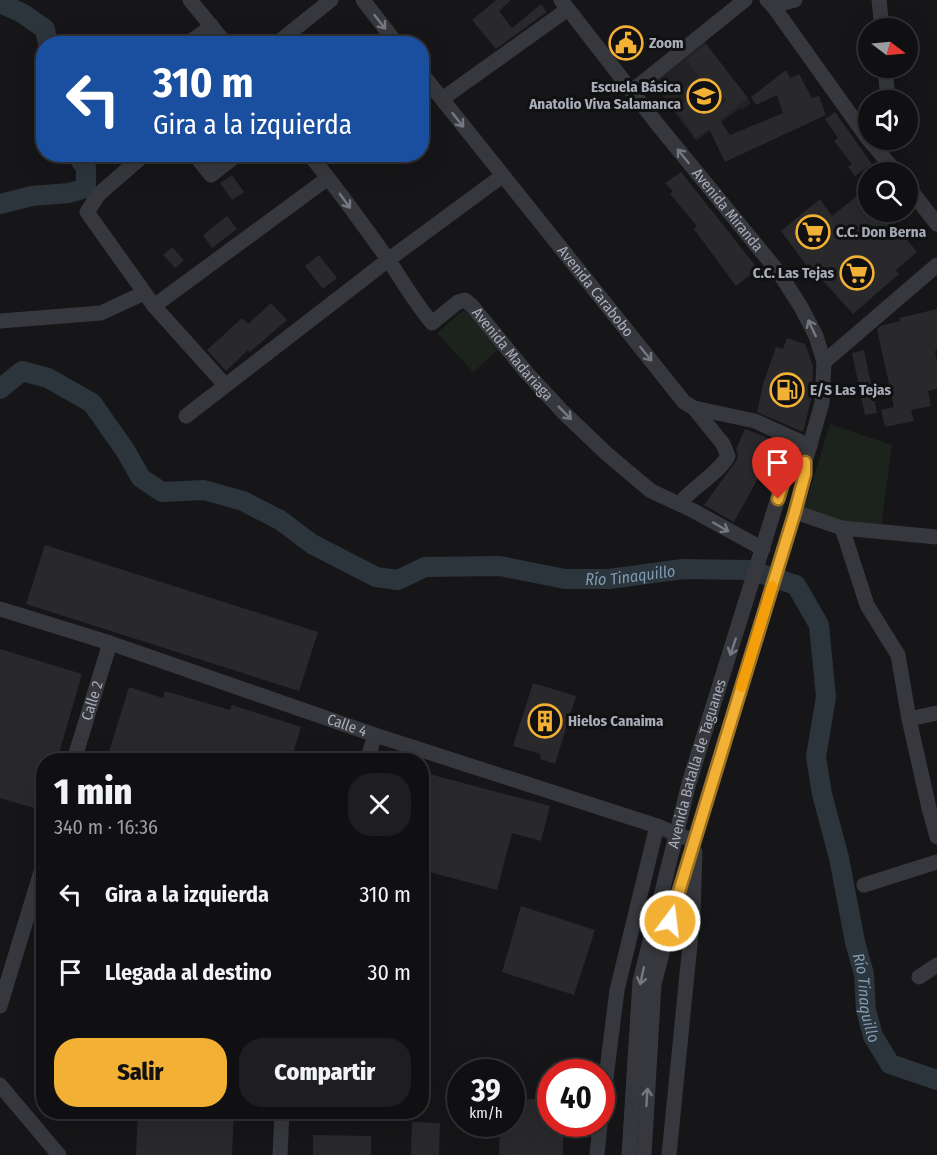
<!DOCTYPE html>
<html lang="es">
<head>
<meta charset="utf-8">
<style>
	:root { --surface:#101012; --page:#1e1e20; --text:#f1f3f6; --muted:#9c9d9f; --line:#303032; --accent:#f2b134 }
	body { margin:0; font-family:"Fira Sans Condensed",sans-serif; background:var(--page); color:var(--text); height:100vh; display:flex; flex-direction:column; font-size:22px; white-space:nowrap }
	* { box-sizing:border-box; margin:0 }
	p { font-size:20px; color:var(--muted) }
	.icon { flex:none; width:33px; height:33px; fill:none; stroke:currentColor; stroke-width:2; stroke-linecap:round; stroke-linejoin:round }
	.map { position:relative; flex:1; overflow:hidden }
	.panel { position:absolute; left:36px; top:753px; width:393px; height:366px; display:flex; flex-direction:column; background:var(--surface); border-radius:24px; box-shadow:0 6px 24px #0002,0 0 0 2px var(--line) }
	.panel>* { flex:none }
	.top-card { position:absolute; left:36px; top:36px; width:393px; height:126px; border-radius:24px; box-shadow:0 6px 24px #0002,0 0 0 2px var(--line); background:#1a4fa0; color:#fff; overflow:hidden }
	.needle { width:39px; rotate:106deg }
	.buttons { position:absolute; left:858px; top:18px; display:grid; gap:12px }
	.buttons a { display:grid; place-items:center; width:60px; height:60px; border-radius:50%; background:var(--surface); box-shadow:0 6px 24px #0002,0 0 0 2px var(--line); font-size:30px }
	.speed { position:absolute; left:447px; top:1059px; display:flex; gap:12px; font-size:30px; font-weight:700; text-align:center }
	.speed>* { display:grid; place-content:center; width:78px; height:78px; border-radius:50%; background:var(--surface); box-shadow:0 6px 24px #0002,0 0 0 2px var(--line); line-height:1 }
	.speed small { font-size:15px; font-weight:400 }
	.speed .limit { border:9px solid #d22; background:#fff; color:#111 }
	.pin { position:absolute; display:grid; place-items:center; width:51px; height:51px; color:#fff; margin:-62px -26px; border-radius:50% 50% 50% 0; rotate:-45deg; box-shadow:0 0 6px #0007 }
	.pin .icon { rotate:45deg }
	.me { position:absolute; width:66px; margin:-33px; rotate:15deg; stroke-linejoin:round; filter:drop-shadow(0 0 4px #0008) }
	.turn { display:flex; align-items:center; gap:21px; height:126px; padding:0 18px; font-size:27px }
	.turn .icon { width:78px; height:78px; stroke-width:2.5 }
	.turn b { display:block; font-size:42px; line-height:51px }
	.round { display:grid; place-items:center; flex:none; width:63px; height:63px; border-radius:24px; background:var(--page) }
	.summary { display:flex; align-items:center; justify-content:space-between; height:102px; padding:0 18px }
	h1 { font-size:36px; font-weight:800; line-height:45px }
	.button { display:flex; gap:12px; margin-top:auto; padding:12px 18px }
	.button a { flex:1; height:69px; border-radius:24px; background:var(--accent); color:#111; font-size:24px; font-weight:800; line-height:69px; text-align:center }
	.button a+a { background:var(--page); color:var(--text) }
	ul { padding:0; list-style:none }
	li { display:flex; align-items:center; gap:18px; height:78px; padding:0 18px }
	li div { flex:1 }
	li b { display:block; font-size:22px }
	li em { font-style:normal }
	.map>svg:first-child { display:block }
</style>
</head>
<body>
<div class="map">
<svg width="937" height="1155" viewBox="0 0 937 1155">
	<rect width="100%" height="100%" fill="#161618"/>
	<polygon fill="#222225" points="704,41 751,103 742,110 739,109 696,141 655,86 654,80"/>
	<g fill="#1c231d">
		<polygon points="464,310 499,349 473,372 437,333"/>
		<polygon points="830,424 892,445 881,526 840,522 804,509"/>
	</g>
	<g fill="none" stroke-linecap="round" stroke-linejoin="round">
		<g stroke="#2c353c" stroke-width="20">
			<polyline points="0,3 22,13 45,29 48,44"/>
			<polyline points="0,204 32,196 69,193 86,188 86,168 76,154"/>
			<path id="s1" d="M0,389L22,371L48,378L92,403L125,450L141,478L162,492L204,490L243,501L280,520L312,544L376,577L398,580L425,567L500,566L565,579H609L683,569L750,570L796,585L819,625L826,697L816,757L822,794L839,858L855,942L864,974L866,1010L873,1036L890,1064L937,1080"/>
		</g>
	</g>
	<g fill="#29292c" fill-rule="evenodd">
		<polygon points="496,0 511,0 499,11 512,28 541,4 547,12 496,49 472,20"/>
		<path d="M706,44L748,98L720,120L730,135L783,113L777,95L756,105L751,97L786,70L790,78L799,74L812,98L819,96L826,115L725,162L709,129L696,138L675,109L688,99L682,90L699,76L686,60ZM714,83L727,101L712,112L699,95Z"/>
		<polygon points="835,112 872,164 855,176 848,167 852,164 834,141 838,138 825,119"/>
		<polygon points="681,172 758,269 736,286 694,229 697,226 670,194 673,191 665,183"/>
		<polygon points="232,175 244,192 232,200 220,183"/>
		<polygon points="868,187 868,212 884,212 917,252 896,270 899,274 853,314 808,264 807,266 781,231 820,199 832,216"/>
		<polygon points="227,216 237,229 212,248 203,235"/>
		<polygon points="172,247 184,260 175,268 163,255"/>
		<polygon points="319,255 337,278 323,289 305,266"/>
		<polygon points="271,303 287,320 250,352 248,350 226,371 207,350 242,318 248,324"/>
		<polygon points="937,309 937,350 935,351 937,361 937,389 928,391 931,406 911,410 914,421 885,427 881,410 894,407 877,329 881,326 900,321 899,318"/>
		<polygon points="787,338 805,344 813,366 812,396 803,432 757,412 763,384 776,347 783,349"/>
		<polygon points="864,350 877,413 865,415 852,353"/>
		<polygon points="745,429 778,442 734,522 704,505 736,461 738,456 736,449"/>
		<polygon points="45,545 318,632 299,691 26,604"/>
		<polygon points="0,649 82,674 57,760 44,760 44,811 0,798"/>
		<polygon points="533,683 576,696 555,764 540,759 541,754 513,746"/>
		<polygon points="129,687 163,698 165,691 230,710 232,705 301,727 291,760 127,760 108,755"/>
		<polygon points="422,772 550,806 541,841 512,833 497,890 422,870"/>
		<polygon points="521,906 595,930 574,995 502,972"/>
		<polygon points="512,1098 550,1100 550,1124 563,1124 563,1155 499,1155 500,1124 512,1124"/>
		<polygon points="138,1112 234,1112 232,1155 136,1155"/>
		<polygon points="412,1122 440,1123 439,1155 411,1155"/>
		<polygon points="313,1135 371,1136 371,1155 313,1155"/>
	</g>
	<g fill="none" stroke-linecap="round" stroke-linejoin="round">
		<g stroke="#37383d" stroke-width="15">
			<polyline points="190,0 226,44"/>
			<polyline points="363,0 397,44"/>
			<path id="s2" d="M561,0L658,125L780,274L801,307L816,336L824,362L822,403L805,462V474L795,512L676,900L654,984L644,1155"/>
			<polyline points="767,0 773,6 868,139"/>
			<polyline points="879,0 882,28"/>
			<polyline points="773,6 795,0"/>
			<polyline points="187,44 212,26"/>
			<polyline points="276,44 331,0"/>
			<polyline points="885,68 888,100"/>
			<path id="s3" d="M422,74L684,402L694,408L755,421L810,446"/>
			<polyline points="633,90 745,0"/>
			<polyline points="442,99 568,9"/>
			<polyline points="869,140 896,172"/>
			<polyline points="145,154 99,194 87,212 154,306"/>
			<polyline points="194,154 211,175 238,154"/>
			<path id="s4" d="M309,154C337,188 362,223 387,258C402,280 415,303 432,323L458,302L465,300L472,306L527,373L563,412L607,454L651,491L692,510L763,549"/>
			<polyline points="908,187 937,224"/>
			<polyline points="0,321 101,313 144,293"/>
			<polyline points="824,362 937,265"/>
			<polyline points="225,385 154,306 328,178"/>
			<polyline points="186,416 388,260 502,176"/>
			<path d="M679,504C694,486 718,474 728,456L723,444L694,408"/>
			<polyline points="795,512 842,528 867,605 898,655 909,719 929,808 937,837"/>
			<polyline points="842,528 937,537"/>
			<path id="s5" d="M0,609L110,643L375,735L657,826L694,841"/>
			<polyline points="909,719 937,713"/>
			<path id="s6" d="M74,760L110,643"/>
			<polyline points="367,760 375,735"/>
			<polyline points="864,885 937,862"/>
			<polyline points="919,977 937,965"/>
			<polyline points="0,1006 44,862"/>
			<polyline points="0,1085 59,1155"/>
			<polyline points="602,1110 617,990 657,826"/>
			<polyline points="280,1155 282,1112"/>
			<polyline points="597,1155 600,1124"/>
			<path id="s7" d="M629,1155L640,981L689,783L784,479L792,465L805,462"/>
			<polyline points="669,1155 693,914 695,852"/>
		</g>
	</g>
	<defs><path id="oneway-shaft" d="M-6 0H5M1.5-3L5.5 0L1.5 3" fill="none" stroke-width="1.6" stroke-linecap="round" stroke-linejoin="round" transform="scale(1.5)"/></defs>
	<g stroke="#757881">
		<use href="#oneway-shaft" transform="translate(380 22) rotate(52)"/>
		<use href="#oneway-shaft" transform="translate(458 120) rotate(52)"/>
		<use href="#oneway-shaft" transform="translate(683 156) rotate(-129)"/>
		<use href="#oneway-shaft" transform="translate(345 201) rotate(54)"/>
		<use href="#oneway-shaft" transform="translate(812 328) rotate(-115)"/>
		<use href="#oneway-shaft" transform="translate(646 354) rotate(51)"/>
		<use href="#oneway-shaft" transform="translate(565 413) rotate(45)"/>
		<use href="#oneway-shaft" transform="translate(721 527) rotate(30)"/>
		<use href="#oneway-shaft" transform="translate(733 647) rotate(108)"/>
		<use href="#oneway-shaft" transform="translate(642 976) rotate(102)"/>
		<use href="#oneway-shaft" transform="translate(647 1097) rotate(-86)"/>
	</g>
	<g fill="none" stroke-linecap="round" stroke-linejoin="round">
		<g stroke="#9d7322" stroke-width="15">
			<polyline id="route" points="670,921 795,512 805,474 805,462 792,465 784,479 778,499"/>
		</g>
		<use href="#route" stroke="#f2b134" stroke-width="10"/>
		<polyline stroke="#f59e0b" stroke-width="10" points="741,687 772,586"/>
	</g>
	<defs>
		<g id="civic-ring" transform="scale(1.725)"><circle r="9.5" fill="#111113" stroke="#f2b134" stroke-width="1.5"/><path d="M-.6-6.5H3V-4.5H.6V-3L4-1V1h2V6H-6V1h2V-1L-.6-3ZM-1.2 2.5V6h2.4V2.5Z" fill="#f2b134"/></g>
		<g id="school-ring" transform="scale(1.725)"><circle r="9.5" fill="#111113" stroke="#f2b134" stroke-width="1.5"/><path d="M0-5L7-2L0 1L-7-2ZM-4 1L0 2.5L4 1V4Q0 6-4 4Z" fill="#f2b134"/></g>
		<g id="supermarket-ring" transform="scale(1.725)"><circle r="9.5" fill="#111113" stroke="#f2b134" stroke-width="1.5"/><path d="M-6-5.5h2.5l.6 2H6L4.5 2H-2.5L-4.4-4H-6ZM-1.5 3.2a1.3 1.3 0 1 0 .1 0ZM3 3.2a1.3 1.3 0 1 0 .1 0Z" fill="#f2b134"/></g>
		<g id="fuel-ring" transform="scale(1.725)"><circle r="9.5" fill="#111113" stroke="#f2b134" stroke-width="1.5"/><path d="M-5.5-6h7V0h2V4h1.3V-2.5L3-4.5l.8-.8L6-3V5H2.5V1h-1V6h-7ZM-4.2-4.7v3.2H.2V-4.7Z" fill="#f2b134"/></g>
		<g id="building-ring" transform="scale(1.725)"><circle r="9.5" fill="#111113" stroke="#f2b134" stroke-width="1.5"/><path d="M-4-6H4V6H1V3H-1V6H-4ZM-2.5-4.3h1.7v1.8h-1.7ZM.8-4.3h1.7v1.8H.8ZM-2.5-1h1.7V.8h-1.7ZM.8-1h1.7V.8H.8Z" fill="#f2b134"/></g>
	</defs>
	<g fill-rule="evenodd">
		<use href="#civic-ring" x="626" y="43"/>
		<use href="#school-ring" x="704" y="96"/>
		<use href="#supermarket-ring" x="813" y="232"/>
		<use href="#supermarket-ring" x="857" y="273"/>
		<use href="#fuel-ring" x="787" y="390"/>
		<use href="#building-ring" x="545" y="721"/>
	</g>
	<g text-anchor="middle" stroke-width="6" stroke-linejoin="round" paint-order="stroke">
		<g font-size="15" font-weight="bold" fill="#a8adb8" stroke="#111113" text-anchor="start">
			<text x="649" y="48">Zoom</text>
			<text x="681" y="92" text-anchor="end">Escuela Básica<tspan x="681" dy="17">Anatolio Viva Salamanca</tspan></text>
			<text x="836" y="237">C.C. Don Berna</text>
			<text x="834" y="278" text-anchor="end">C.C. Las Tejas</text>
			<text x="810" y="395">E/S Las Tejas</text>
			<text x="568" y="726">Hielos Canaima</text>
		</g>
		<g font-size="15" fill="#a8adb8" stroke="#111113">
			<text dy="5" stroke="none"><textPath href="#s2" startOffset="268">Avenida Miranda</textPath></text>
			<text dy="5" stroke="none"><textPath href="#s3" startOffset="278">Avenida Carabobo</textPath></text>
			<text dy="5" stroke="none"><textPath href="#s4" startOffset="322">Avenida Madariaga</textPath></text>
			<text dy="5" stroke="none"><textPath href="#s6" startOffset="62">Calle 2</textPath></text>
			<text dy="5" stroke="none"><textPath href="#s5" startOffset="366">Calle 4</textPath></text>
			<text dy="5" stroke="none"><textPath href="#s7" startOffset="399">Avenida Batalla de Taguanes</textPath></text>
		</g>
		<g font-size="16" font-style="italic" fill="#7f9bb3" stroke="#111113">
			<text dy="6" stroke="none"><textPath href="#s1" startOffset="716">Río Tinaquillo</textPath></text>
			<text dy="6" stroke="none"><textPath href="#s1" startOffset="1310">Río Tinaquillo</textPath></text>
		</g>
	</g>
</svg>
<div class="buttons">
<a><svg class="needle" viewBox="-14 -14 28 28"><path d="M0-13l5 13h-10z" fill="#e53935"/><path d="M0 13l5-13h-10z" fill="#9c9d9f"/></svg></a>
<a><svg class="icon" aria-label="sound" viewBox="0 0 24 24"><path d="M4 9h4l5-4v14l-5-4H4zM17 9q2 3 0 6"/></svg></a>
<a><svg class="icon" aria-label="search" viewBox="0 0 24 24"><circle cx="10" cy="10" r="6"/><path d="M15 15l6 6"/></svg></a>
</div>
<div class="speed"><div>39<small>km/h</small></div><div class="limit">40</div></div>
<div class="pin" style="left:778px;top:499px;background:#d93025"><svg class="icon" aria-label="arrive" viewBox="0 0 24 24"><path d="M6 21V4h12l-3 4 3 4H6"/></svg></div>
<svg class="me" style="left:670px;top:921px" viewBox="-20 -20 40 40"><circle r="17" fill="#f2b134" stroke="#fff" stroke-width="3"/><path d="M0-11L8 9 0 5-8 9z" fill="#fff"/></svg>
<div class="top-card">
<div class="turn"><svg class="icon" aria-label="left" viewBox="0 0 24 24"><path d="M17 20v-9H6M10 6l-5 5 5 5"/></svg><div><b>310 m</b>Gira a la izquierda</div></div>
</div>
<section class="panel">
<div class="summary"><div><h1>1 min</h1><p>340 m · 16:36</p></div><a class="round"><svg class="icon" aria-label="close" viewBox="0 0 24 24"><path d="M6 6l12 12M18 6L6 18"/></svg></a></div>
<ul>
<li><svg class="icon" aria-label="left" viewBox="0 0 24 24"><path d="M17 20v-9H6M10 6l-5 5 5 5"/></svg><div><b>Gira a la izquierda</b></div><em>310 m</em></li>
<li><svg class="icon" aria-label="arrive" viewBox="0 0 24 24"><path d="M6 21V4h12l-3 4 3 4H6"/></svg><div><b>Llegada al destino</b></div><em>30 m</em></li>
</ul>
<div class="button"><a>Salir</a><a>Compartir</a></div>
</section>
</div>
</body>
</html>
